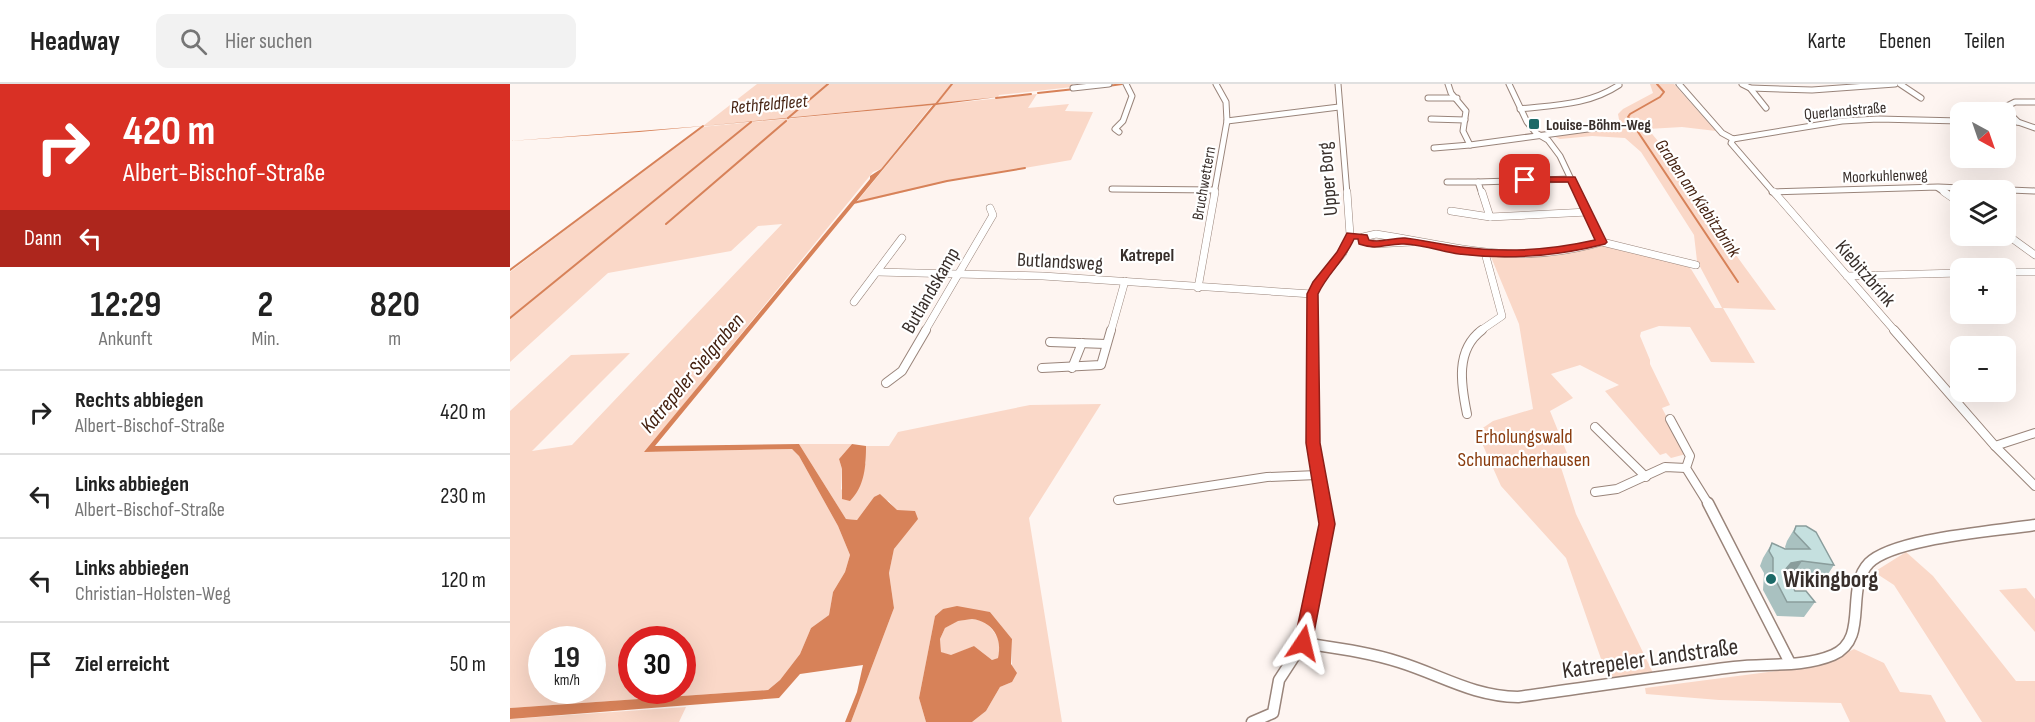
<!DOCTYPE html>
<html lang="de">
<head>
<meta charset="utf-8">
<style>
	:root { --surface:#fff; --page:#f2f2f2; --text:#222; --muted:#767676; --line:#e0e0e0 }
	body { margin:0; font-family:"Sofia Sans Condensed",sans-serif; background:var(--page); color:var(--text); height:100vh; display:flex; flex-direction:column; font-size:22px; white-space:nowrap }
	* { box-sizing:border-box; margin:0 }
	p { font-size:20px; color:var(--muted) }
	.icon { flex:none; width:33px; height:33px; fill:none; stroke:currentColor; stroke-width:2; stroke-linecap:round; stroke-linejoin:round }
	.map { position:relative; flex:1; overflow:hidden }
	.drawer { display:flex; flex-direction:column; background:var(--surface); width:510px }
	.drawer>* { flex:none }
	.hud { background:#d93025; color:#fff; overflow:hidden }
	.needle { width:39px; rotate:140deg }
	.buttons { position:absolute; left:1440px; top:18px; display:grid; gap:12px }
	.buttons a { display:grid; place-items:center; width:66px; height:66px; border-radius:12px; background:var(--surface); box-shadow:0 6px 24px #0002; font-size:30px }
	.speed { position:absolute; left:18px; top:542px; display:flex; gap:12px; font-size:30px; font-weight:700; text-align:center }
	.speed>* { display:grid; place-content:center; width:78px; height:78px; border-radius:50%; background:var(--surface); box-shadow:0 6px 24px #0002; line-height:1 }
	.speed small { font-size:15px; font-weight:400 }
	.speed .limit { border:9px solid #d22; background:#fff; color:#111 }
	.pin { position:absolute; display:grid; place-items:center; width:51px; height:51px; color:#fff; margin:-26px; border-radius:12px; box-shadow:0 3px 9px #0006 }
	.me { position:absolute; width:66px; margin:-33px; rotate:10deg; stroke-linejoin:round; filter:drop-shadow(0 0 4px #0008) }
	.turn { display:flex; align-items:center; gap:21px; height:126px; padding:0 24px; font-size:27px }
	.turn .icon { width:78px; height:78px; stroke-width:2.5 }
	.turn b { display:block; font-size:42px; line-height:51px }
	.then { display:flex; align-items:center; height:57px; padding:0 24px; background:#0003; gap:12px; font-size:22px }
	.eta { display:flex; justify-content:space-evenly; align-items:center; height:102px; text-align:center }
	.eta b { font-size:36px; font-weight:700; line-height:42px }
	ul { padding:0; list-style:none }
	li { display:flex; align-items:center; gap:18px; height:84px; padding:0 24px; border-top:2px solid var(--line) }
	li div { flex:1 }
	li b { display:block; font-size:22px }
	li em { font-style:normal }
	header { display:flex; align-items:center; gap:36px; box-sizing:border-box; height:84px; padding:0 30px; background:var(--surface); border-bottom:2px solid var(--line) }
	header strong { font-size:28px }
	nav { display:flex; gap:33px; margin-inline-start:auto; font-size:21px }
	.search { width:420px; height:54px; background:var(--page); display:flex; align-items:center; gap:15px; box-sizing:border-box; padding:0 21px; border-radius:12px; color:var(--muted); font-size:22px }
	main { display:flex; flex:1; min-height:0 }
	.map>svg:first-child { display:block }
</style>
</head>
<body>
<header>
<strong>Headway</strong>
<div class="search"><svg class="icon" aria-label="search" viewBox="0 0 24 24"><circle cx="10" cy="10" r="6"/><path d="M15 15l6 6"/></svg>Hier suchen</div>
<nav><a>Karte</a><a>Ebenen</a><a>Teilen</a></nav>
</header>
<main>
<section class="drawer">
<div class="hud">
<div class="turn"><svg class="icon" aria-label="right" viewBox="0 0 24 24"><path d="M7 20v-9h11M14 6l5 5-5 5"/></svg><div><b>420 m</b>Albert-Bischof-Straße</div></div>
<div class="then">Dann<svg class="icon" aria-label="left" viewBox="0 0 24 24"><path d="M17 20v-9H6M10 6l-5 5 5 5"/></svg></div>
</div>
<div class="eta">
<div><b>12:29</b><p>Ankunft</p></div>
<div><b>2</b><p>Min.</p></div>
<div><b>820</b><p>m</p></div>
</div>
<ul>
<li><svg class="icon" aria-label="right" viewBox="0 0 24 24"><path d="M7 20v-9h11M14 6l5 5-5 5"/></svg><div><b>Rechts abbiegen</b><p>Albert-Bischof-Straße</p></div><em>420 m</em></li>
<li><svg class="icon" aria-label="left" viewBox="0 0 24 24"><path d="M17 20v-9H6M10 6l-5 5 5 5"/></svg><div><b>Links abbiegen</b><p>Albert-Bischof-Straße</p></div><em>230 m</em></li>
<li><svg class="icon" aria-label="left" viewBox="0 0 24 24"><path d="M17 20v-9H6M10 6l-5 5 5 5"/></svg><div><b>Links abbiegen</b><p>Christian-Holsten-Weg</p></div><em>120 m</em></li>
<li><svg class="icon" aria-label="arrive" viewBox="0 0 24 24"><path d="M6 21V4h12l-3 4 3 4H6"/></svg><div><b>Ziel erreicht</b></div><em>50 m</em></li>
</ul>
</section>
<div class="map">
<svg width="1525" height="638" viewBox="0 0 1525 638">
	<rect width="100%" height="100%" fill="#fef5f1"/>
	<g fill="#fad8c8" fill-rule="evenodd">
		<polygon points="247,0 563,0 562,3 489,11 488,13 193,42"/>
		<polygon points="1140,0 1164,0 1206,47 1172,43 1138,45 1162,74 1156,75 1266,226 1213,224 1245,279 1201,278 1180,243 1149,242 1131,248 1130,252 1140,276 1140,280 1160,321 1152,324 1176,370 1161,374 1156,369 1150,371 1095,307 1109,301 1070,281 1041,290 1063,314 1040,327 1057,369 1047,371 1066,430 1144,591 1098,595 1056,474 991,402 967,348 983,337 1023,325 1009,240 981,173 1042,172 1098,161 1173,179 1181,185 1205,224 1212,224 1187,177 1184,151 1131,68 1115,54 1082,52 1050,55 1043,52 1110,41 1108,30 1113,25 1143,9"/>
		<polygon points="527,10 518,24 559,20 555,27 583,28 561,76 439,97 345,120 426,21"/>
		<path d="M422,21L371,85L363,88L135,368L282,365L289,372L328,442L340,471L335,488L323,508L319,531L301,544L290,570L270,596L258,606L0,624V327L61,271L120,269L22,367L62,361L272,140L248,142L221,167L98,189L0,278V188L191,43ZM32,555H82V606H32ZM122,555H172V606H122Z"/>
		<polygon points="591,320 519,434 552,638 462,638 476,627 490,603 502,598 502,555 480,528 433,525 425,532 409,614 416,638 341,638 384,524 379,489 384,465 399,444 379,417 364,413 347,436 336,435 289,360 342,360 329,375 332,385 331,406 356,379 356,362 379,362 388,348 520,321"/>
		<polygon points="1396,468 1423,492 1506,597 1525,597 1525,638 1472,638 1384,501 1364,488"/>
		<polygon points="1516,504 1525,515 1525,548 1489,506"/>
		<path d="M462,535L473,536C485,548 493,556 488,574L482,576L464,562L441,572L431,568L430,555L435,544L447,537Z"/>
		<polygon points="1344,565 1374,579 1390,608 1421,611 1436,638 1340,638 1331,619 1209,616 1136,610 1135,604 1313,581"/>
		<polygon points="176,623 169,638 0,638 0,635"/>
	</g>
	<g fill="#d78259" fill-rule="evenodd">
		<polygon points="488,13 426,21 145,362 289,360 336,435 347,436 364,413 370,410 387,426 405,427 408,435 384,465 379,489 384,524 341,638 335,638 347,608 353,581 290,590 269,614 0,635 0,624 258,606 270,596 290,570 301,544 319,531 323,508 335,488 340,471 328,442 289,372 282,365 134,368 360,95 360,92 371,85 423,21 129,48 0,57 193,42"/>
		<path d="M342,360L356,362C356,381 355,402 340,417L332,415V385L329,375Z"/>
		<path d="M447,522L480,528L502,555L501,580L507,589L502,598L490,603L476,627L462,638H416L409,614L425,532L433,525ZM462,535C482,537 493,554 488,574L482,576L464,562L441,571L431,568L430,555L435,544L448,537Z"/>
	</g>
	<g fill="none" stroke-linecap="round" stroke-linejoin="round">
		<g stroke="#d78259" stroke-width="2">
			<polyline points="598,2 612,0"/>
			<polyline points="528,9 565,5"/>
			<polyline points="486,14 521,10"/>
			<polyline points="426,20 442,0"/>
			<polyline points="278,34 318,0"/>
			<polyline points="1123,40 1118,33 1120,30 1150,13 1154,8 1147,0"/>
			<polyline points="1126,45 1228,198"/>
			<polyline points="343,119 437,97 515,84"/>
			<polyline points="156,140 276,37"/>
			<polyline points="0,186 193,42"/>
			<polyline points="0,234 241,38"/>
		</g>
		<g stroke="#99847a" stroke-width="7">
			<g id="minor-far3">
				<polyline points="828,0 837,110"/>
				<polyline points="938,0 941,9 956,27 953,47 960,61 1107,41"/>
				<polyline points="999,0 1017,38 1026,49 1038,56 1050,72 1068,110"/>
				<polyline points="1169,0 1212,49 1223,55"/>
				<polyline points="1232,0 1240,4 1256,24"/>
				<polyline points="1390,0 1411,14"/>
				<polyline points="563,4 599,0"/>
				<polyline points="1240,4 1302,6 1385,0"/>
				<polyline points="918,14 947,14"/>
				<path d="M1010,25C1045,21 1079,21 1109,1"/>
				<polyline points="921,35 955,36"/>
				<polyline points="717,37 829,23"/>
				<polyline points="1496,38 1508,38 1525,44"/>
				<polyline points="1508,38 1497,27 1497,22 1505,18 1525,18"/>
				<polyline points="609,48 605,45 613,37 622,12 616,0"/>
				<polyline points="1223,55 1221,59 1265,110"/>
				<polyline points="1223,55 1332,37 1368,35 1450,37"/>
				<polyline points="924,64 960,61"/>
				<polyline points="937,98 968,98"/>
				<polyline points="1428,104 1437,110"/>
				<polyline points="602,105 705,106"/>
				<polyline points="1262,108 1428,103 1525,107"/>
				<polyline points="704,110 717,37 716,18 706,0"/>
				<polyline points="972,110 968,98 1061,95"/>
			</g>
		</g>
		<g stroke="#99847a" stroke-width="8">
			<g id="minor-far2">
				<polyline points="972,108 980,133 1078,128"/>
				<polyline points="1264,108 1385,247"/>
				<polyline points="1434,108 1450,119"/>
				<polyline points="941,127 980,133"/>
				<polyline points="1496,150 1525,171"/>
				<path d="M901,158L865,160L853,157V153L866,150C950,163 1005,183 1092,158L1068,108"/>
				<polyline points="1092,158 1186,181"/>
				<polyline points="367,188 533,192 802,210"/>
				<polyline points="1496,188 1525,188"/>
				<polyline points="1337,192 1450,189"/>
				<polyline points="688,204 705,108"/>
				<polyline points="344,218 392,154"/>
				<polyline points="415,247 483,131 480,124"/>
				<polyline points="601,247 615,197"/>
				<polyline points="802,247 802,210 807,200 833,169 840,151 837,108"/>
				<polyline points="970,247 992,232 975,169"/>
			</g>
		</g>
		<g stroke="#99847a" stroke-width="10">
			<g id="minor-far1">
				<polyline points="802,246 803,359 814,421"/>
				<polyline points="1384,246 1485,362 1525,402"/>
				<polyline points="540,258 596,260"/>
				<polyline points="532,284 591,281 601,246"/>
				<polyline points="562,284 572,259"/>
				<polyline points="376,299 392,287 416,246"/>
				<path d="M957,330C951,301 945,266 972,246"/>
				<polyline points="1160,335 1180,372 1176,384 1199,421"/>
				<polyline points="1085,343 1136,393"/>
				<polyline points="1485,362 1525,349"/>
				<polyline points="1085,408 1107,405 1155,383 1176,384"/>
				<polyline points="608,416 757,393 807,391"/>
			</g>
		</g>
		<g stroke="#99847a" stroke-width="13">
			<g id="minor">
				<polyline points="1198,419 1280,579"/>
				<path d="M793,559C825,564 858,568 889,578C931,591 962,612 1008,613C1080,603 1152,592 1224,583C1256,579 1292,584 1323,571C1360,555 1334,505 1359,479C1384,454 1487,447 1525,441"/>
				<polyline points="742,638 763,629 769,596 793,559 817,440 813,419"/>
			</g>
		</g>
		<use href="#minor-far3" stroke="#fff" stroke-width="5"/>
		<use href="#minor-far2" stroke="#fff" stroke-width="7"/>
		<use href="#minor-far1" stroke="#fff" stroke-width="8"/>
		<use href="#minor" stroke="#fff" stroke-width="10"/>
	</g>
	<polygon fill="#a9c1c0" points="1286,442 1324,481 1314,496 1282,492 1277,493 1285,507 1305,518 1294,533 1267,532 1253,506 1254,489 1250,482 1253,474 1262,459 1276,465 1275,463 1277,457"/>
	<polygon fill="#8a9d9c" points="1292,477 1282,492 1272,494 1274,487 1281,479"/>
	<polygon fill="#c5e0df" stroke="#8a9d9c" stroke-width="1.5" points="1286,442 1296,442 1306,448 1324,481 1292,477 1281,479 1274,487 1285,507 1296,507 1305,518 1277,518 1263,491 1263,474 1259,467 1262,459 1275,465 1300,465 1284,448"/>
	<path fill="#d93025" stroke="#8d1f18" stroke-width="1.5" d="M1015,93H1065L1097,158L1095,160C1048,172 998,176 949,170C931,167 913,161 894,160C876,159 869,167 849,160L848,155H844C835,176 817,190 808,210L810,359L825,440L802,559L799,565L793,567L786,565L784,559L809,440L796,359L797,210L803,198L827,168L837,149L857,151L859,156C871,160 883,153 895,154C914,156 932,161 951,163C996,169 1041,166 1085,156L1058,98H1011V94Z"/>
	<g fill="#1c6967" stroke="#fff" stroke-width="2">
		<rect x="1018" y="34" width="12" height="12" rx="3"/>
		<circle cx="1261" cy="495" r="6"/>
	</g>
	<g text-anchor="middle" stroke-width="4.5" stroke-linejoin="round" paint-order="stroke">
		<g font-size="16" fill="#382f2b" stroke="#fff">
			<text transform="translate(1335 26) rotate(-5)" y="6">Querlandstraße</text>
			<text transform="translate(1375 91) rotate(-2)" y="6">Moorkuhlenweg</text>
			<text transform="translate(693 99) rotate(-80)" y="6">Bruchwettern</text>
		</g>
		<g font-size="16" font-weight="bold" fill="#382f2b" stroke="#fff" text-anchor="start">
			<text x="1036" y="46">Louise-Böhm-Weg</text>
		</g>
		<g font-size="18" font-style="italic" fill="#442110" stroke="#fff">
			<text transform="translate(259 20) rotate(-5)" y="6">Rethfeldfleet</text>
			<text transform="translate(1188 114) rotate(56)" y="6">Graben am Kiebitzbrink</text>
		</g>
		<g font-size="18" font-weight="bold" fill="#382f2b" stroke="#fff">
			<text x="637" y="177">Katrepel</text>
		</g>
		<g font-size="20" fill="#382f2b" stroke="#fff">
			<text transform="translate(817 95) rotate(-95)" y="7">Upper Borg</text>
			<text transform="translate(550 177) rotate(3)" y="7">Butlandsweg</text>
			<text transform="translate(1356 189) rotate(49)" y="7">Kiebitzbrink</text>
			<text transform="translate(420 206) rotate(-60)" y="7">Butlandskamp</text>
		</g>
		<g font-size="20" fill="#8a3c0e" stroke="#fff">
			<text x="1014" y="359">Erholungswald<tspan x="1014" dy="23">Schumacherhausen</tspan></text>
		</g>
		<g font-size="21" font-style="italic" fill="#442110" stroke="#fff">
			<text transform="translate(182 289) rotate(-50)" y="7">Katrepeler Sielgraben</text>
		</g>
		<g font-size="24" font-weight="bold" fill="#382f2b" stroke="#fff" text-anchor="start">
			<text x="1273" y="503">Wikingborg</text>
		</g>
		<g font-size="24" fill="#382f2b" stroke="#fff">
			<text transform="translate(1140 574) rotate(-8)" y="8">Katrepeler Landstraße</text>
		</g>
	</g>
</svg>
<div class="buttons">
<a><svg class="needle" viewBox="-14 -14 28 28"><path d="M0-13l5 13h-10z" fill="#e53935"/><path d="M0 13l5-13h-10z" fill="#767676"/></svg></a>
<a><svg class="icon" aria-label="layers" viewBox="0 0 24 24"><path d="M12 4l9 5-9 5-9-5zM3 14l9 5 9-5"/></svg></a>
<a>+</a>
<a>−</a>
</div>
<div class="speed"><div>19<small>km/h</small></div><div class="limit">30</div></div>
<div class="pin" style="left:1015px;top:96px;background:#d93025"><svg class="icon" aria-label="arrive" viewBox="0 0 24 24"><path d="M6 21V4h12l-3 4 3 4H6"/></svg></div>
<svg class="me" style="left:793px;top:559px" viewBox="-20 -20 40 40"><path d="M0-17L14 15 0 8-14 15z" fill="#d93025" stroke="#fff" stroke-width="4"/></svg>
</div>
</main>
</body>
</html>
